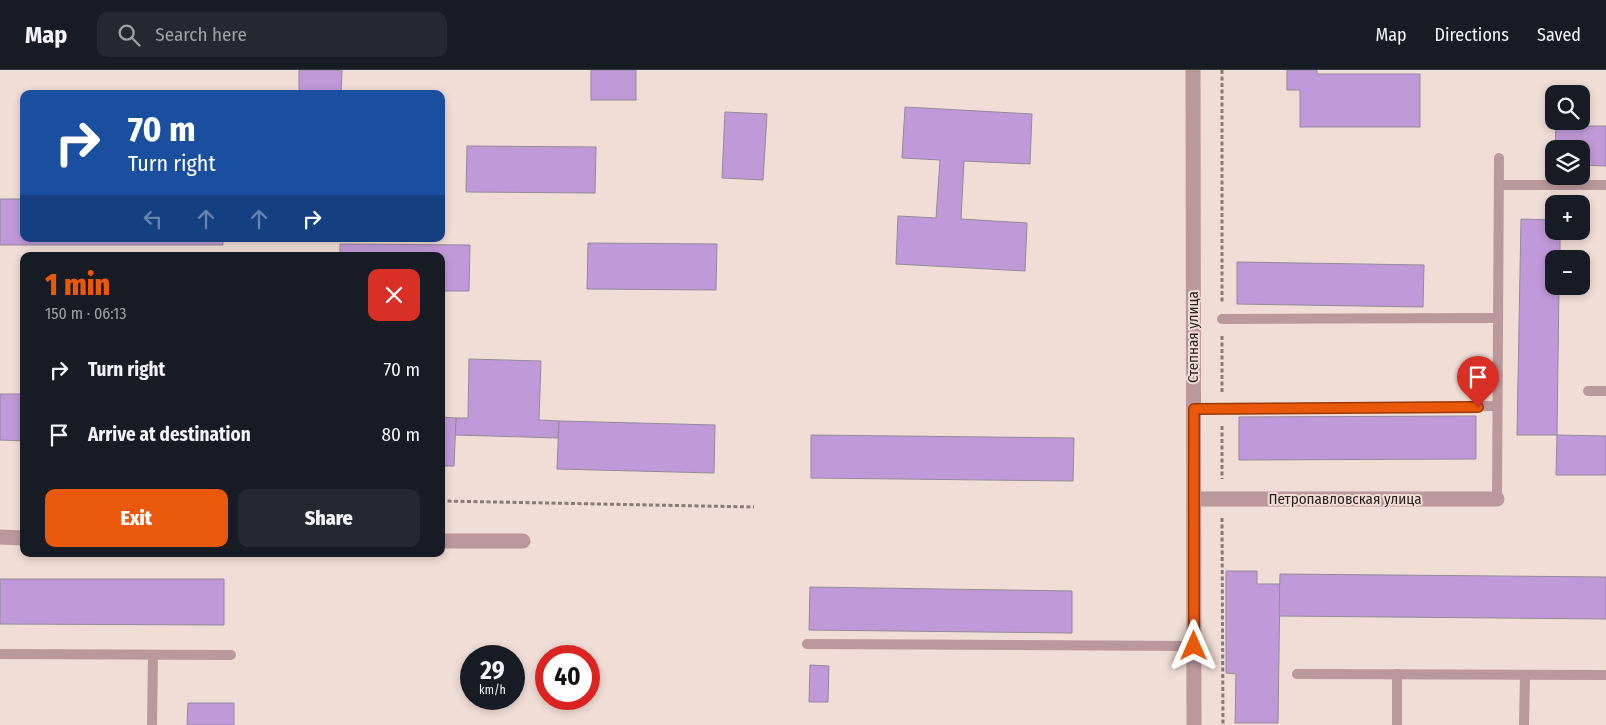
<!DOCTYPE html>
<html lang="en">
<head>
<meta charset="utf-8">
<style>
	:root { --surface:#171b24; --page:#242831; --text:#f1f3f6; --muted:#9ea1a6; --line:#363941; --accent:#ea580c }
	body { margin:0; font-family:"Fira Sans Condensed",sans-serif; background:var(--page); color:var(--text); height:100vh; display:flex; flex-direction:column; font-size:19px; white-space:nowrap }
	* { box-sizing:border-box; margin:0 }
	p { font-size:16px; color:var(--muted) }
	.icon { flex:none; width:28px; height:28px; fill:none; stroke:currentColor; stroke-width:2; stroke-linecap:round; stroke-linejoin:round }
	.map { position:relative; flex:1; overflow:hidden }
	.details { position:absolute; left:20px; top:182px; width:425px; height:305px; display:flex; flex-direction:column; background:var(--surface); border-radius:10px; box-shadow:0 2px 8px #0003 }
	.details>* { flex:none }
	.guide { position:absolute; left:20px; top:20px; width:425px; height:152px; border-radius:10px; box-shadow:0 2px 8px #0003; background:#1a4fa0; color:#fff; overflow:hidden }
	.tools { position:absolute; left:1545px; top:15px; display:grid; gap:10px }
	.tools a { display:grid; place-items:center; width:45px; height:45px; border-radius:10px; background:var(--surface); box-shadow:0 2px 8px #0003; font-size:25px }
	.speed { position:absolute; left:460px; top:575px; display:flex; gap:10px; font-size:25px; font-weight:700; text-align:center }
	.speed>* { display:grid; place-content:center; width:65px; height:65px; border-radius:50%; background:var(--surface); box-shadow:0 2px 8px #0003; line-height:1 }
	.speed small { font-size:12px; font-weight:400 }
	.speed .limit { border:8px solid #d22; background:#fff; color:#111 }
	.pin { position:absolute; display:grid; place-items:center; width:42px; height:42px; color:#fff; margin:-51px -21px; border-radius:50% 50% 50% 0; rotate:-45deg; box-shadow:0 0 5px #0007 }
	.pin .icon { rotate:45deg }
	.me { position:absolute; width:55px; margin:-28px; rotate:0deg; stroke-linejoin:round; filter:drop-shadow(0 0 4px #0008) }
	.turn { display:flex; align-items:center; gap:18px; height:105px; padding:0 25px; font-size:22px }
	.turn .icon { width:65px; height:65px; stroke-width:2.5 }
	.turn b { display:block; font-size:35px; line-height:42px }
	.lanes { display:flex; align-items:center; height:48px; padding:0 25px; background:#0003; justify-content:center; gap:25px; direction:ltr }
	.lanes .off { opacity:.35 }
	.round { display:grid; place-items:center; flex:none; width:52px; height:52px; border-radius:10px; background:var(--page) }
	.headline { display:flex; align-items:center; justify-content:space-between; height:85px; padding:0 25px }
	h1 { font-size:30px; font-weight:800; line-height:38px; color:var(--accent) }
	.primary-button { display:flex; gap:10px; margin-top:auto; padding:10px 25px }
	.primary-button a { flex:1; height:58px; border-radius:10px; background:var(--accent); color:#fff; font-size:20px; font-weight:800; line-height:58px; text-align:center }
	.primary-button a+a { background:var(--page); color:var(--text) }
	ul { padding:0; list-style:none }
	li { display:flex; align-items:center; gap:15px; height:65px; padding:0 25px }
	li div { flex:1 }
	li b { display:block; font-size:19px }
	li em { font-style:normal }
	header { display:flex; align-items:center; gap:30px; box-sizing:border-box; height:70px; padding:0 25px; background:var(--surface); border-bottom:1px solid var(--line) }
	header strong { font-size:24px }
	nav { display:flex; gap:28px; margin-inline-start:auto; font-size:18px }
	.search { width:350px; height:45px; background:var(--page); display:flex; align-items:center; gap:12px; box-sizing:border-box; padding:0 18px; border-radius:10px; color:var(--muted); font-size:19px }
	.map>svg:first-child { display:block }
</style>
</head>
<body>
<header>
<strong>Map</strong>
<div class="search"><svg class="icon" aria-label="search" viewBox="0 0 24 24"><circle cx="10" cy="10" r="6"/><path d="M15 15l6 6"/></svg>Search here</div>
<nav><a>Map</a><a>Directions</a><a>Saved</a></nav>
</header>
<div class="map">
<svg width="1606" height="655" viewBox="0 0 1606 655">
	<rect width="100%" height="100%" fill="#f0ddd6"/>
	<g fill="#c09ad8" stroke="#928a98">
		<polygon points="299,0 342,0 341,24 299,24"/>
		<rect x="591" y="0" width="45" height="30"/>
		<polygon points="1287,0 1317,0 1317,4 1420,4 1420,57 1300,57 1300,20 1287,20"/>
		<polygon points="905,37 1032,44 1030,94 964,91 961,149 1027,153 1025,201 896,194 898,146 936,148 940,90 902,88"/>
		<polygon points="725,42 767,44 763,110 722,108"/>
		<polygon points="1556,56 1606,56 1606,96 1581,95 1581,79 1555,79"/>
		<polygon points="467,76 596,77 595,123 466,122"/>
		<polygon points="0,129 24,129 24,169 223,169 223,175 0,175"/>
		<polygon points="1521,149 1554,150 1554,161 1560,161 1560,189 1554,189 1554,216 1559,216 1557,365 1517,365"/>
		<polygon points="588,173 717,174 716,220 587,219"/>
		<polygon points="340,174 470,175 469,221 441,221 441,186 340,186"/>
		<polygon points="1237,192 1424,195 1423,237 1237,234"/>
		<polygon points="469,289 541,291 539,350 559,351 558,368 455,365 456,348 468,348"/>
		<polygon points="0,324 24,324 24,371 0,370"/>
		<polygon points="1476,346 1476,389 1239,390 1239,347"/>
		<polygon points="441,347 456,348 454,396 441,396"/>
		<polygon points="559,351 715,355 714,403 557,399"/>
		<polygon points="811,365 1074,368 1073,411 811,408"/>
		<polygon points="1557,365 1606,366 1606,405 1556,405"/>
		<polygon points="1226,501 1257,501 1257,514 1280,514 1278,653 1235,653 1236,604 1226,603"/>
		<polygon points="1280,504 1606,507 1606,549 1279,546"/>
		<polygon points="0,509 224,509 224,555 0,554"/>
		<polygon points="810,517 1072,521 1072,563 809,560"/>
		<polygon points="810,595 829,596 828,632 809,632"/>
		<polygon points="188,633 234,633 234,655 187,655"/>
	</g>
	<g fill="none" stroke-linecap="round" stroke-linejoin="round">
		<g stroke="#887b76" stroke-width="3" stroke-dasharray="4 2.5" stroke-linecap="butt">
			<polyline points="1222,0 1222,232"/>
			<polyline points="1222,266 1222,322"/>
			<polyline points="1222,356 1222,409"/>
			<polyline points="441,431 754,437"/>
			<polyline points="1222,448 1223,655"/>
		</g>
		<g stroke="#bb989c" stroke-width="10">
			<polyline points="1499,115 1606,115"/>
			<polyline points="1222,249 1498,248"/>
			<polyline points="1588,321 1606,321"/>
			<polyline points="1193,339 1497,336"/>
			<polyline points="1497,429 1499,88"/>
			<polyline points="807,574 1194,576"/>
			<polyline points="0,584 231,585"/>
			<polyline points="1297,604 1606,605"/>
			<polyline points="152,655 153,585"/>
			<polyline points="1397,655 1397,604"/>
			<polyline points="1524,655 1525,605"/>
		</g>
		<g stroke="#bb989c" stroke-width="15">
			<polyline points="1194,429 1497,429"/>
			<polyline points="0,467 24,468"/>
			<polyline points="441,471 523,471"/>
		</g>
		<polyline stroke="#bb989c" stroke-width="15" points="1193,0 1194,655"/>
	</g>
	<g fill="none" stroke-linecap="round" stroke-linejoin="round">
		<g stroke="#983908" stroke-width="12">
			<polyline id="route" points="1194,576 1194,339 1478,337"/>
		</g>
		<use href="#route" stroke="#ea580c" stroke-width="9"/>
	</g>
	<g text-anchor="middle" stroke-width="4" stroke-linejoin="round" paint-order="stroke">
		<g font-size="15" fill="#29221f" stroke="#f0ddd6">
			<text transform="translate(1193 267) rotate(-90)" y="5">Степная улица</text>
			<text x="1345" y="434">Петропавловская улица</text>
		</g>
	</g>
</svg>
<div class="tools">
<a><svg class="icon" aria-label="search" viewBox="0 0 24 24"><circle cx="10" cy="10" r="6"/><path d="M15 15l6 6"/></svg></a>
<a><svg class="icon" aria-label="layers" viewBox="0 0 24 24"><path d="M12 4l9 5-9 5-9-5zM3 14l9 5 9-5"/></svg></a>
<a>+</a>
<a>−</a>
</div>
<div class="speed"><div>29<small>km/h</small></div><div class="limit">40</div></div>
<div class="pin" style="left:1478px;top:337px;background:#d93025"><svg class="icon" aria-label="arrive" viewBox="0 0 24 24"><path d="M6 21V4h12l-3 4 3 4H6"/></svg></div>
<svg class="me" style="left:1194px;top:576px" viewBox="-20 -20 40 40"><path d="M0-17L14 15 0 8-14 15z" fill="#ea580c" stroke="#fff" stroke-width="4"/></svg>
<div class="guide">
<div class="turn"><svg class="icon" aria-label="right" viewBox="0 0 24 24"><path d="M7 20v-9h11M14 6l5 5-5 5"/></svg><div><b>70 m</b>Turn right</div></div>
<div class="lanes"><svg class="icon off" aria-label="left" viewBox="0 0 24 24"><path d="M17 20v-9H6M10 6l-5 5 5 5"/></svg><svg class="icon off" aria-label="ahead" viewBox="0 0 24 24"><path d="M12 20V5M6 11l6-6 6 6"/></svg><svg class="icon off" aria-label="ahead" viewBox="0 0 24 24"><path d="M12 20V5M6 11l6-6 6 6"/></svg><svg class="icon" aria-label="right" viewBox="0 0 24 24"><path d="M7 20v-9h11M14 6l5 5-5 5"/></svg></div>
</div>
<section class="details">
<div class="headline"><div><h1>1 min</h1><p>150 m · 06:13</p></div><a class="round" style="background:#d93025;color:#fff"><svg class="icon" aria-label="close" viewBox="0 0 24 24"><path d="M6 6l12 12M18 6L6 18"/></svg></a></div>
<ul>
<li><svg class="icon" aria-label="right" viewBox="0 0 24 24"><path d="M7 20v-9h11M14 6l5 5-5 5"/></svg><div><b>Turn right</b></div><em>70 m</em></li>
<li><svg class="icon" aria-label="arrive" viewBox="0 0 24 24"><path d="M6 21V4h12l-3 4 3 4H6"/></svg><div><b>Arrive at destination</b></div><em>80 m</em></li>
</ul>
<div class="primary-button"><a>Exit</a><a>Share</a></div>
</section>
</div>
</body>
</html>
